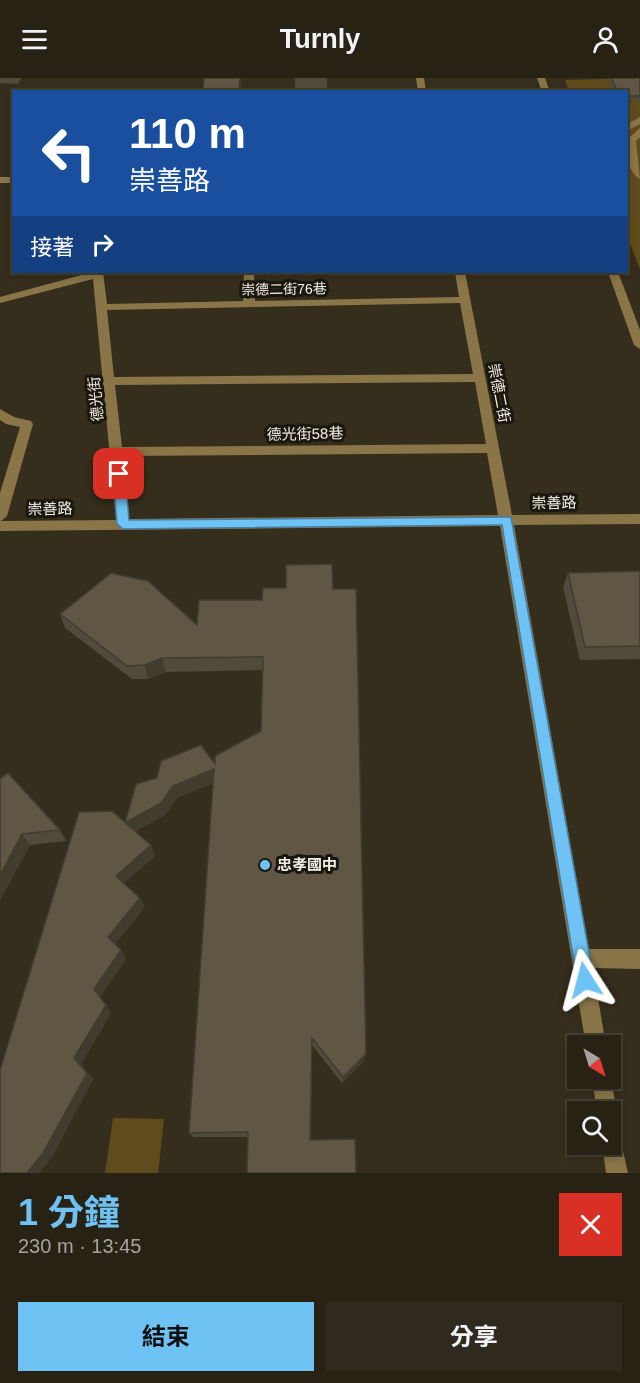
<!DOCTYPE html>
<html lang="zh-TW">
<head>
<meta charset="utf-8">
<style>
	:root { --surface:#282215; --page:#302a1e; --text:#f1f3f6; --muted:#a5a4a0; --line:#443f34; --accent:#6fc2f4 }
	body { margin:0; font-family:Helvetica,"Noto Sans TC",sans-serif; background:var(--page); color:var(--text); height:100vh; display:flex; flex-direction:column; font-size:22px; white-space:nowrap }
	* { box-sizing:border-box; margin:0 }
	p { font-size:20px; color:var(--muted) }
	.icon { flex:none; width:33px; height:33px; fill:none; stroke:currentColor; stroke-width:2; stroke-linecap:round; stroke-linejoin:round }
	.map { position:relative; height:1095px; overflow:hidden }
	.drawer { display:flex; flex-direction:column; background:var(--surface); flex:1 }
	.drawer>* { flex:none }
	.top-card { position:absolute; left:12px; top:12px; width:616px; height:183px; border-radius:0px; box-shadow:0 3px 9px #0003,0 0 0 2px var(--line); background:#1a4fa0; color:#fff; overflow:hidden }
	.needle { width:39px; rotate:142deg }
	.buttons { position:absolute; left:567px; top:957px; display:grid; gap:12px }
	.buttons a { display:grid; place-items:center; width:54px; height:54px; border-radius:0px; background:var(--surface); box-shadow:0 3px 9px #0003,0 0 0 2px var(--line); font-size:30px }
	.pin { position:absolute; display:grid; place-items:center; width:51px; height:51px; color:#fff; margin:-26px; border-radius:12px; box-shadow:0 3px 9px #0006 }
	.me { position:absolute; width:66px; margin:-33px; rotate:351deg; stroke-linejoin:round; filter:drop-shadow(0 0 4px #0008) }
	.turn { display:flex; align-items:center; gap:21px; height:126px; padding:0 18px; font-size:27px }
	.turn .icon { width:78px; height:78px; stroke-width:2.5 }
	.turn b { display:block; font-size:42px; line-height:51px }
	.then { display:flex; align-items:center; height:57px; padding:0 18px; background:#0003; gap:12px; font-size:22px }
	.round { display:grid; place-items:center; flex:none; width:63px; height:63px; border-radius:0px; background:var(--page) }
	.overview { display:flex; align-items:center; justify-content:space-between; height:102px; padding:0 18px }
	h1 { font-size:36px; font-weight:700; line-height:45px; color:var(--accent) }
	.action { display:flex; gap:12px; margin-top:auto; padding:12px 18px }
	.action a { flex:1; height:69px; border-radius:0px; background:var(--accent); color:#111; font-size:24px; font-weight:700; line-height:69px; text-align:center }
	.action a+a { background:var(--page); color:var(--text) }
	header { display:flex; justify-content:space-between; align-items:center; height:78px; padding:0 18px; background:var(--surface); font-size:27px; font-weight:700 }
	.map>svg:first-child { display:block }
</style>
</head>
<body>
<header><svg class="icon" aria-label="menu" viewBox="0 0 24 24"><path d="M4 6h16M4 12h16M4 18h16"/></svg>Turnly<svg class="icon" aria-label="person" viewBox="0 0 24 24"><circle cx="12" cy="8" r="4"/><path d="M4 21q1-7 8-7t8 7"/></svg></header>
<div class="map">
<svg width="640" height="1095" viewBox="0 0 640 1095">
	<rect width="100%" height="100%" fill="#362e1c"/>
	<g fill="#5f4c1c">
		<polygon points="640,0 640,191 627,158 627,14 569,13 565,2"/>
		<polygon points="113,1040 164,1041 158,1095 105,1095"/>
	</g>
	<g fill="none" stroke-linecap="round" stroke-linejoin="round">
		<g fill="#897548" fill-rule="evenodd">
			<polygon points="416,0 424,0 426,14 418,14"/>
			<polygon points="537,0 545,0 550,14 542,14"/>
			<polygon points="640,39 640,46 627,53 627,46"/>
			<path d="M640,50V59L636,63L640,101C627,94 627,75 627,62Z"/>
			<rect x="0" y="99" width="14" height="6"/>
			<path d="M93,194H103L107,226L243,223L244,194H254L255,223L459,219L455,194H465L512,437L640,436V446L514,447L589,871H640V891L593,890L606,968H586L500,448L0,453V415L20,349L6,346L0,342V331L14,339L31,343L33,346L7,438L1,443L116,442L93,201L0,225V219ZM460,225L473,296L114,299L107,232ZM475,304L486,366L122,369L115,307ZM487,375L498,437L129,441L123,378Z"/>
			<polygon points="608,194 618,194 640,252 640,271 634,267"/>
			<polygon points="610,996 617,1034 614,1041 610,1043 610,1034 597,1034 592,1000 610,1000"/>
			<polygon points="610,1044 617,1047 628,1095 606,1095 602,1066 610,1066"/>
		</g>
	</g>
	<g fill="#524a3a">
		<polygon points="0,0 21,0 18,6 0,5"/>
		<rect x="295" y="0" width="32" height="11"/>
		<polygon points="609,0 640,0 640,23 627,24 627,14 614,14 608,2"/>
		<polygon points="640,493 640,581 580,582 563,509 568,495"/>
		<polygon points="262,522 364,983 342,1005 312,967 311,1062 356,1095 248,1059 193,1059 189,1055 213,705 177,720 165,737 135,753 151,767 155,778 124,805 140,820 145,829 115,866 121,872 126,881 100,919 111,935 81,986 93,1001 52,1079 39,1095 0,1095 126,745 215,686 261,653 263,592 166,594 148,601 132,601 65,550 60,536 197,547"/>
		<polygon points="0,701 60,752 66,763 30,767 0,822"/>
	</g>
	<g fill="#423c2f">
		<polygon points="240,0 241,0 241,14 239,14"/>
		<polygon points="162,580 166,594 148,601 145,587"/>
		<polygon points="214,691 217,703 177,720 165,737 130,756 125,745 173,708"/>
		<polygon points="22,756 30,767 0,822 0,797"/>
		<polygon points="151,767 155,778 121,808 116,798"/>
		<polygon points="140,820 145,829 113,868 108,859"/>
		<polygon points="121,872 126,881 100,919 94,911"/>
		<polygon points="106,927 111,935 81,986 93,1001 52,1079 39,1095 27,1095 74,980"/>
		<polygon points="366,976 364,983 342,1005 343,999"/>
	</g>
	<g fill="#5f5643" stroke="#423c2f" stroke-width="1.5">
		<polygon points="204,0 240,0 239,14 203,14"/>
		<polygon points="611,0 640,0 640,18 627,18 627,14 618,14"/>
		<polygon points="332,486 333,511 356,511 366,976 343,999 312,960 310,1062 355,1061 356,1095 247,1095 248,1054 189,1055 214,691 173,708 161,725 125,745 136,706 157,700 161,683 201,667 215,686 215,678 261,653 263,579 162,580 145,587 127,588 60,536 111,495 148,503 197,547 199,522 262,522 263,510 286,510 286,487"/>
		<polygon points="640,493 640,568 585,569 568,495"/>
		<polygon points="8,695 60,752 22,756 0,797 0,701"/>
		<polygon points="112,733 151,767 116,798 140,820 108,859 121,872 94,911 106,927 74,980 87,995 43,1075 27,1095 0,1095 0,992 79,734"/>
	</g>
	<polygon fill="#6fc2f4" stroke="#487e9f" stroke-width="1.5" points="119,392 125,396 129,442 511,439 594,902 591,908 585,911 579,908 577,902 502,447 123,451 117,446 113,396"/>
	<circle fill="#6fc2f4" stroke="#1a170f" stroke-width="2" cx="265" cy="787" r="6"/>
	<g text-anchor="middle" stroke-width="6" stroke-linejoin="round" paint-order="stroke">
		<g font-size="14" fill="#f4efe4" stroke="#1a170f">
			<text transform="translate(284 211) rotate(-1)" y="5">崇德二街76巷</text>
		</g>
		<g font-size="15" fill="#f4efe4" stroke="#1a170f">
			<text transform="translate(499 315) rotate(79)" y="5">崇德二街</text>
			<text transform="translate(96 321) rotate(-95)" y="5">德光街</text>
			<text transform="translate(305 356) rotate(-1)" y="5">德光街58巷</text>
			<text transform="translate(554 425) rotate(-1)" y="5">崇善路</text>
			<text transform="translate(50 431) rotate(-1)" y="5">崇善路</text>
		</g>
		<g font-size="15" font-weight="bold" fill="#f4efe4" stroke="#1a170f" text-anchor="start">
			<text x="277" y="792">忠孝國中</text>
		</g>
	</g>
</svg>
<div class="buttons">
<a><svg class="needle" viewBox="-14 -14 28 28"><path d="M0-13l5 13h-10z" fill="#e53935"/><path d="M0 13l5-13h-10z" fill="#a5a4a0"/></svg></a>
<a><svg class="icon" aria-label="search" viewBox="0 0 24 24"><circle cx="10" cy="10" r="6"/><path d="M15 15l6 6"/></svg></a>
</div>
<div class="pin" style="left:119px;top:396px;background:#d93025"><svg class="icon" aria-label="arrive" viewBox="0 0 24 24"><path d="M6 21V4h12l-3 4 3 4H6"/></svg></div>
<svg class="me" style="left:585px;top:902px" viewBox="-20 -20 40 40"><path d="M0-17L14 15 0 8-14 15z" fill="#6fc2f4" stroke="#fff" stroke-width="4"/></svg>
<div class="top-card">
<div class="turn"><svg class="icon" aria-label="left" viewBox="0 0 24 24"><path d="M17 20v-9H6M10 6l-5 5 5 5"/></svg><div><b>110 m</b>崇善路</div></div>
<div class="then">接著<svg class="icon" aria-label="right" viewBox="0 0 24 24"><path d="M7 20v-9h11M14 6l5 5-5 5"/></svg></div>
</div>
</div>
<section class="drawer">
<div class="overview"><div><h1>1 分鐘</h1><p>230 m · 13:45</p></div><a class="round" style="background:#d93025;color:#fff"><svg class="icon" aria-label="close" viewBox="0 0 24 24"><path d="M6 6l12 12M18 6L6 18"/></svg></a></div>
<div class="action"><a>結束</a><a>分享</a></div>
</section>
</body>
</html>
